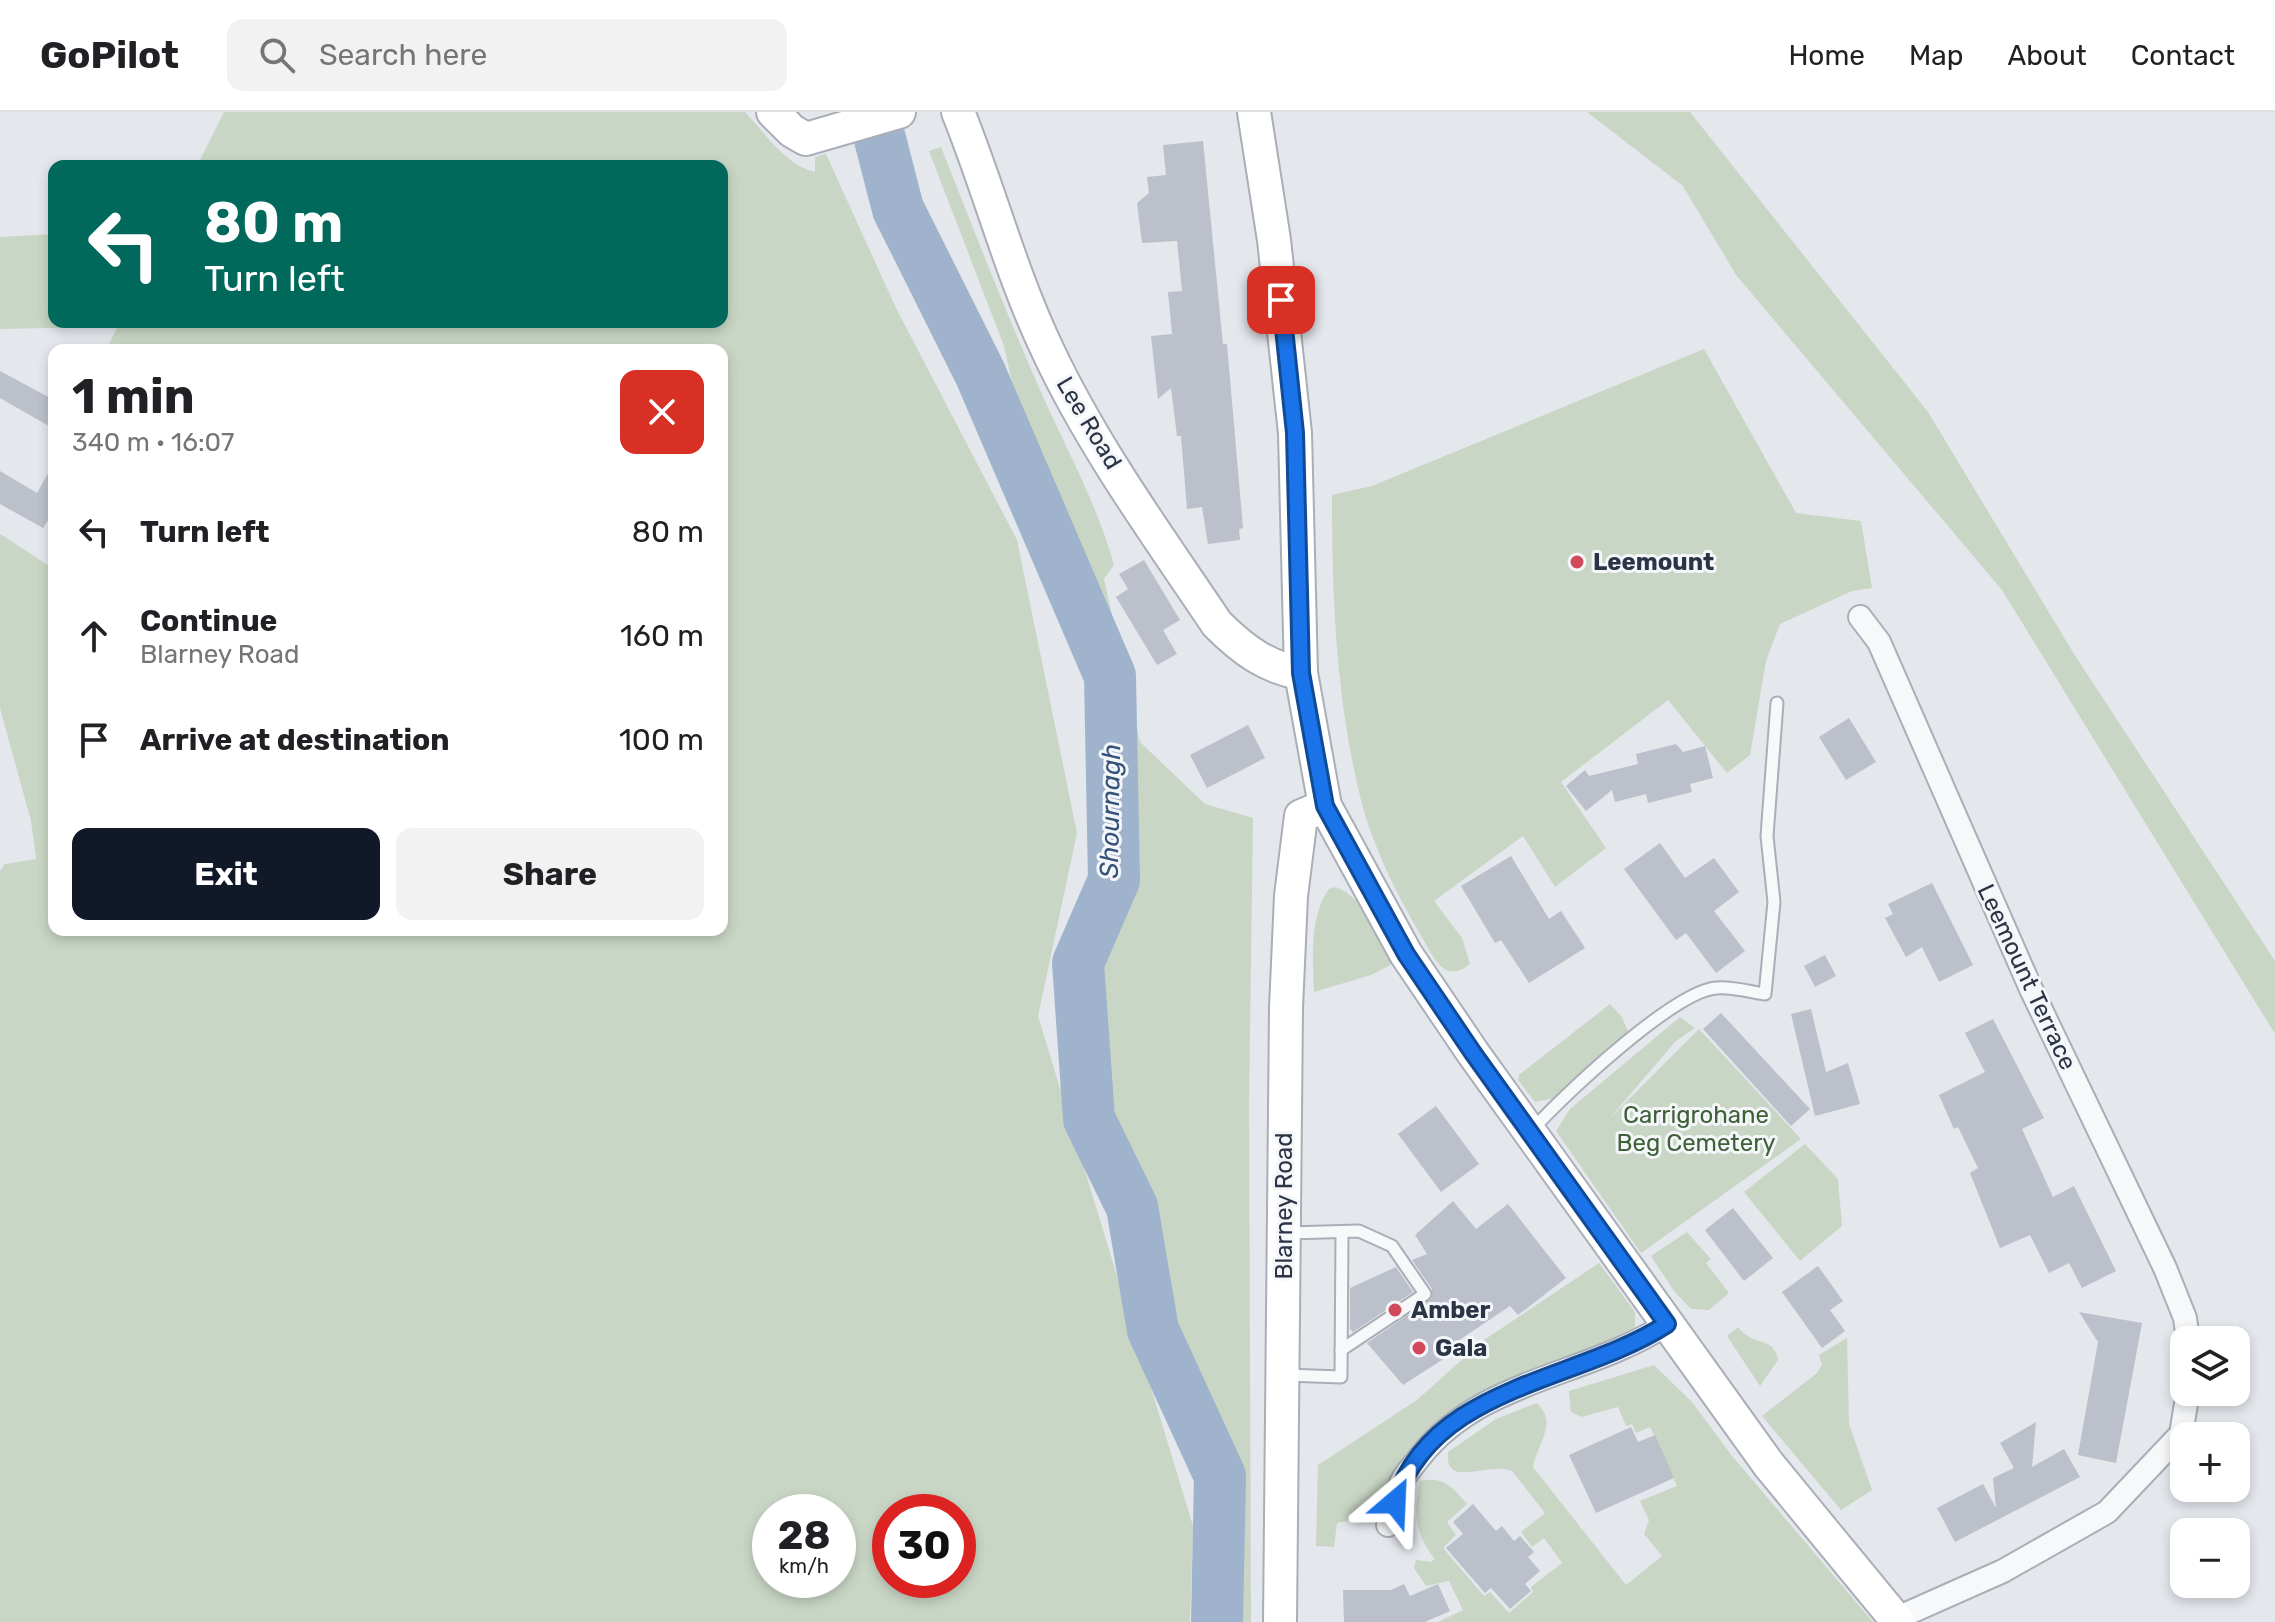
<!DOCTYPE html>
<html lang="en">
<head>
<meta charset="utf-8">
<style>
	:root { --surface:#fff; --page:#f2f2f2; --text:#202124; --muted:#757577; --line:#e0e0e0; --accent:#111827 }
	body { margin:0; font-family:Rubik,sans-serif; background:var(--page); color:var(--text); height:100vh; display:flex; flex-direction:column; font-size:30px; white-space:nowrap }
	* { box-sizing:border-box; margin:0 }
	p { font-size:26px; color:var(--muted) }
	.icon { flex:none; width:44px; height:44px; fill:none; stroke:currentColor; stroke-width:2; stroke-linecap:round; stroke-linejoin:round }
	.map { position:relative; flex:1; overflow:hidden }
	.sheet { position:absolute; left:48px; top:232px; width:680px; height:592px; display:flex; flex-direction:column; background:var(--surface); border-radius:16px; box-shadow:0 4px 12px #0003 }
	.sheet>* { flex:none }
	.top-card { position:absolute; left:48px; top:48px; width:680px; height:168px; border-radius:16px; box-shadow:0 4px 12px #0003; background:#00695c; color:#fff; overflow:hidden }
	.tools { position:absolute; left:2170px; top:1214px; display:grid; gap:16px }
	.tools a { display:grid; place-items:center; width:80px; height:80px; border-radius:16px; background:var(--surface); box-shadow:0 4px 12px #0003; font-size:40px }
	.speed { position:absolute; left:752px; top:1382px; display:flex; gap:16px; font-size:40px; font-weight:700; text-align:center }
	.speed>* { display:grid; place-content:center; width:104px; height:104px; border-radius:50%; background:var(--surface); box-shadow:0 4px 12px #0003; line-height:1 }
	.speed small { font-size:20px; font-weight:400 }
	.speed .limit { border:12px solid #d22; background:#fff; color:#111 }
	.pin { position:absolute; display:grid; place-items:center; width:68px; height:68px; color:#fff; margin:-34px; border-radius:16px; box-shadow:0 4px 12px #0006 }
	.me { position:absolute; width:88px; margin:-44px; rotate:26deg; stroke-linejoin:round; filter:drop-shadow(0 0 6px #0008) }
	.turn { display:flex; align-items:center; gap:28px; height:168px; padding:0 24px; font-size:36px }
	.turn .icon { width:104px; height:104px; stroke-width:2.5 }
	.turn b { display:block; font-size:56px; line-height:68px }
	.round { display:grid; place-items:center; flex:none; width:84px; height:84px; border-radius:16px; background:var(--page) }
	.head { display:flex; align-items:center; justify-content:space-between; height:136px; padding:0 24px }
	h1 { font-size:48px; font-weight:700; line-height:60px }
	.primary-button { display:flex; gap:16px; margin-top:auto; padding:16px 24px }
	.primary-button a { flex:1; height:92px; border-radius:16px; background:var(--accent); color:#fff; font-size:32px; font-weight:700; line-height:92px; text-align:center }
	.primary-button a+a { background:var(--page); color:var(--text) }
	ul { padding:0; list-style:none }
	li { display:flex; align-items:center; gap:24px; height:104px; padding:0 24px }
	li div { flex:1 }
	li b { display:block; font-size:30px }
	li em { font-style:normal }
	header { display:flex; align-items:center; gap:48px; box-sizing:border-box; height:112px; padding:0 40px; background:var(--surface); border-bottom:2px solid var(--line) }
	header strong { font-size:38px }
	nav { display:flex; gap:44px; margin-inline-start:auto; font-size:28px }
	.search { width:560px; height:72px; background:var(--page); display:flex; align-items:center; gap:20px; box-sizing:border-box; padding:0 28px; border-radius:16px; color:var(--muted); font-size:30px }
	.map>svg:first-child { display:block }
</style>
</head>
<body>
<header>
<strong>GoPilot</strong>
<div class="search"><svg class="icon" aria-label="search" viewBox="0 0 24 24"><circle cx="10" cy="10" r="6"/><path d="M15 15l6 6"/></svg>Search here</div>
<nav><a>Home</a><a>Map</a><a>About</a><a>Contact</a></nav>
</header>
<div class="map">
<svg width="2275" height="1510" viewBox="0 0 2275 1510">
	<rect width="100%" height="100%" fill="#e4e7ec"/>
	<g fill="#c9d6c5" fill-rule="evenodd">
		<path d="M224,0H745C766,22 785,53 815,60V45L826,42L896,196L1017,428L1077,721L1038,904L1193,1414L1190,1510H0V759L5,752L36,747L31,709L0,596V422L54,457V818H722V238H106L120,210H722V54H197ZM770,1400H838V1468H770ZM890,1400H958V1468H890Z"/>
		<polygon points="1587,0 1690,0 1928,300 2074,542 2275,849 2275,922 2002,478 1736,163 1683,74"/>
		<path d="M941,35C973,116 1005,198 1040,278C1066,337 1097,391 1114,453L1104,467L1140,630L1205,692L1253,706L1249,991L1251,1510H1226L1227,1369L1188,1255L1138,1066L1102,1004L1086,853L1120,771L1124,665L1114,563L1019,302L1004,234L929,39Z"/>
		<polygon points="54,122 54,210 99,210 96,215 0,217 0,125"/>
		<path d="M1704,237L1796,401L1861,409L1872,476L1852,479L1780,512L1766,549L1750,643L1727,661L1668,588L1561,670L1606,736L1555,775L1523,724L1434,789L1462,826L1470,852C1445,872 1435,848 1423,827C1398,785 1373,735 1361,688C1336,588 1332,485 1332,383L1372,374Z"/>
		<path d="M1336,775C1365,787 1381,824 1398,849L1371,863L1314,880C1313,848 1309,804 1329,777Z"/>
		<polygon points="1610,892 1622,905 1629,922 1555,986 1535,990 1518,968 1519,963"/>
		<polygon points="1680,905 1695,916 1676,929 1609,1007 1699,917 1801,1027 1641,1141 1556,1019 1570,997"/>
		<polygon points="1805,1032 1838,1067 1842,1114 1800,1149 1744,1080"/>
		<polygon points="1687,1120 1711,1147 1706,1151 1729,1181 1709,1198 1691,1197 1674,1179 1651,1144"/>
		<path d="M1599,1151L1635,1200V1216L1622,1228C1542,1256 1455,1276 1402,1346C1388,1364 1383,1387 1368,1405L1337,1411L1334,1435L1316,1434L1318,1353L1417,1288L1484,1228Z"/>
		<path d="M1738,1215C1754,1236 1774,1223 1778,1248L1760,1274L1727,1224Z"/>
		<polygon points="1847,1226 1849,1312 1872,1378 1841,1398 1762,1304 1817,1261 1822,1253 1819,1243"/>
		<path d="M1654,1253L1692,1290L1732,1344L1873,1510H1438L1463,1498L1449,1469L1426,1474L1414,1456L1416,1448L1431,1450L1435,1447C1415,1423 1413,1399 1420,1369C1444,1364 1452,1375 1467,1392L1447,1410L1456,1423L1443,1436L1484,1484L1490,1480L1509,1501L1533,1480L1531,1475L1562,1451L1544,1426L1532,1435L1521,1420L1545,1401L1512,1359C1489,1349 1444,1378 1448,1340L1496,1307L1537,1291C1558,1311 1538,1330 1533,1355L1626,1473L1662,1444L1644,1422L1649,1408L1640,1389L1677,1374L1650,1315L1636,1321L1632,1312L1626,1314L1618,1295L1581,1305L1571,1300L1569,1279Z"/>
	</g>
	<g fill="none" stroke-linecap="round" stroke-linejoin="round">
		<polyline stroke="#9fb4cc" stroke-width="52" points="873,0 898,97 980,261 1110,564 1114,768 1078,851 1089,1007 1132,1095 1153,1218 1220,1364 1217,1510"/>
	</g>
	<g fill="#bbc0ca">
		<polygon points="1203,29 1223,232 1227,232 1243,416 1239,417 1240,428 1208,432 1202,395 1187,397 1181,324 1177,324 1171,276 1158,287 1151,224 1172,222 1168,180 1182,179 1177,129 1142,131 1137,91 1149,81 1147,65 1166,63 1163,33"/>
		<polygon points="0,259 54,288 54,317 0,286"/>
		<polygon points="54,351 54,399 43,416 0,392 0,359 37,381"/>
		<polygon points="1144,448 1180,508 1163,518 1177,542 1157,553 1116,485 1128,477 1119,462"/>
		<polygon points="1849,606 1876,650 1846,668 1819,625"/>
		<polygon points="1248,613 1265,646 1207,676 1190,643"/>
		<polygon points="1676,632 1683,640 1705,634 1713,666 1690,672 1692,680 1648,691 1646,682 1615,690 1612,678 1586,699 1566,674 1585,658 1589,664 1638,652 1636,642"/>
		<polygon points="1660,731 1685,766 1714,746 1739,780 1714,799 1745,839 1716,861 1686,821 1676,828 1624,757"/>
		<polygon points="1511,744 1549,807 1561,799 1585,836 1529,871 1501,828 1495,831 1461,774"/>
		<polygon points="1932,771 1973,853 1939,870 1922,835 1906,845 1885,806 1893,802 1888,792"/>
		<polygon points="1825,843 1836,864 1815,875 1804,854"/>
		<polygon points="1811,897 1826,960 1848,951 1860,992 1815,1004 1791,902"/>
		<polygon points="1721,901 1810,997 1791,1014 1703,917"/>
		<polygon points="1993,907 2044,1006 2022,1017 2053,1085 2074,1074 2116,1159 2082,1176 2069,1151 2049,1161 2030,1123 2000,1136 1970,1061 1978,1056 1958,1015 1954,1017 1939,983 1985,960 1965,921"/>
		<polygon points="1436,994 1479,1052 1441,1080 1398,1022"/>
		<polygon points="1453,1089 1476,1117 1508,1092 1566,1166 1518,1203 1510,1194 1458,1229 1462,1235 1403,1273 1367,1231 1432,1186 1432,1177 1412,1148 1427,1142 1415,1123"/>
		<polygon points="1733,1096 1773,1146 1744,1169 1705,1118"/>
		<polygon points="1818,1154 1843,1189 1830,1198 1845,1219 1822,1236 1782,1180"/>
		<polygon points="1396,1155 1413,1180 1353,1220 1350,1217 1350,1176"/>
		<polygon points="2079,1200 2142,1211 2116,1351 2078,1343 2098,1230"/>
		<polygon points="2036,1310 2032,1355 2064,1337 2080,1365 1955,1430 1937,1396 1983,1372 1996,1396 1993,1366 2014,1356 2000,1331"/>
		<polygon points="1631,1315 1638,1330 1655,1323 1674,1366 1596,1401 1569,1343"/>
		<polygon points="1473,1392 1496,1419 1502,1414 1514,1429 1520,1424 1534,1440 1528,1445 1540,1459 1525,1472 1531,1479 1510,1497 1491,1476 1485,1481 1446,1436 1463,1422 1453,1410"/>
		<polygon points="1404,1472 1410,1484 1438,1472 1450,1499 1425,1510 1344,1510 1343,1478 1391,1478"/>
	</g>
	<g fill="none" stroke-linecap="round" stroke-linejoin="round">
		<g stroke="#a9aeb7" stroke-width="15">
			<g id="lane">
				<path d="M1533,1017C1564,983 1673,880 1716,876C1731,874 1750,880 1765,882L1774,790L1767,724L1777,591"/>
				<polyline points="1288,1121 1359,1119 1392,1134 1425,1182 1341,1238"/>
				<polyline points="1286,1263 1341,1265 1342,1120"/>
			</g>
		</g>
		<g stroke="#a9aeb7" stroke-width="26">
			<g id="street">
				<polyline points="1860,505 1879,530 2031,877 2165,1156 2185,1206 2188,1228"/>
				<path d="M1388,1413C1393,1399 1396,1384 1401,1371C1405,1362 1413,1354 1419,1346C1480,1267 1588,1264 1667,1212"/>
				<polyline points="1895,1507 2003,1459 2107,1400 2181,1322 2188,1280"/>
			</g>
		</g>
		<g stroke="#a9aeb7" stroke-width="36">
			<g id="secondary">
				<polyline points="773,0 792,19 806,27 899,0"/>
				<path d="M958,0C990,79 1011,162 1048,239C1093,335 1158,424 1217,512C1242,537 1267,556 1301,561"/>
				<polyline points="1254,0 1274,128 1295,321 1301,561 1325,694 1406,842 1473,941 1769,1353 1898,1510"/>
				<polyline points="1280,1510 1286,896 1291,784 1301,704 1325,694"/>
			</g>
		</g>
		<use href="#lane" stroke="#f7f8fa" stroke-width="11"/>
		<use href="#street" stroke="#f7f8fa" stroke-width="22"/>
		<use href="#secondary" stroke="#fff" stroke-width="32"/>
	</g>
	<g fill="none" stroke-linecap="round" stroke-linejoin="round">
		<g stroke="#114b97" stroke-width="20">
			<path id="route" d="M1281,188L1295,321L1301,561L1325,694L1406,842L1473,941L1667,1212C1578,1270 1432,1273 1395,1390"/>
		</g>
		<use href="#route" stroke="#1a73e8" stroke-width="14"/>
	</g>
	<g fill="#d1495b" stroke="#f4f6f9" stroke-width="3">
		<circle cx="1577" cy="450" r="8"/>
		<circle cx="1395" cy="1198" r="8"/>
		<circle cx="1419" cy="1236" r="8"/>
	</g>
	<g text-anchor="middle" stroke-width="6" stroke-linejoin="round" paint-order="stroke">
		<g font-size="24" fill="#2b3445" stroke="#f4f6f9">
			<text transform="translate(1089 311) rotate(59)" y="8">Lee Road</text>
			<text transform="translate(2027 865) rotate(65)" y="8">Leemount Terrace</text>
			<text transform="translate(1284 1094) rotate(-90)" y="8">Blarney Road</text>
		</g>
		<g font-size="24" font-weight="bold" fill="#2b3445" stroke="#f4f6f9" text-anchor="start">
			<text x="1593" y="458">Leemount</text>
			<text x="1411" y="1206">Amber</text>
			<text x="1435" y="1244">Gala</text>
		</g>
		<g font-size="24" fill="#3f6138" stroke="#f4f6f9">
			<text x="1696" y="1011">Carrigrohane<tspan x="1696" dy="28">Beg Cemetery</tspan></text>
		</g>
		<g font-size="26" font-style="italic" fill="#34527a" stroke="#f4f6f9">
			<text transform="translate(1110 699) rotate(-89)" y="9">Shournagh</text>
		</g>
	</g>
</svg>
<div class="tools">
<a><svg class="icon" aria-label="layers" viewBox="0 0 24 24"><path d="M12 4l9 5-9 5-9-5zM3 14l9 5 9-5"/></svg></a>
<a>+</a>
<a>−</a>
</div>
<div class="speed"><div>28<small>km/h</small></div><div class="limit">30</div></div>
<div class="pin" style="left:1281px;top:188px;background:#d93025"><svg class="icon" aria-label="arrive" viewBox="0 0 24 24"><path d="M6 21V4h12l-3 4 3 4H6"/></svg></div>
<svg class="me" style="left:1395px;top:1390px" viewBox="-20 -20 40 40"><path d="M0-17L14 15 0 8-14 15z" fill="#1a73e8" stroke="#fff" stroke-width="4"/></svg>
<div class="top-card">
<div class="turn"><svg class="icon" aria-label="left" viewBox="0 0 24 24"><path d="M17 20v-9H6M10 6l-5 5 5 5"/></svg><div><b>80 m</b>Turn left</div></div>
</div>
<section class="sheet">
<div class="head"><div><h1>1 min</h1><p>340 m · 16:07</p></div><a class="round" style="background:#d93025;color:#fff"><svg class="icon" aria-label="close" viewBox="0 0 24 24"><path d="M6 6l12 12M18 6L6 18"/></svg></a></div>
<ul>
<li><svg class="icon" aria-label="left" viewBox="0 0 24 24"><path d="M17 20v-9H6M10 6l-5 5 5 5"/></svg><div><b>Turn left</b></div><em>80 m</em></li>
<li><svg class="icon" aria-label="ahead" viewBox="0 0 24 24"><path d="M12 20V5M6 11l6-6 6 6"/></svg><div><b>Continue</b><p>Blarney Road</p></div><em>160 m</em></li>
<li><svg class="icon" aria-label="arrive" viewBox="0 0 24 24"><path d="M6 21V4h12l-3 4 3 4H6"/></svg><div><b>Arrive at destination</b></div><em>100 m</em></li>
</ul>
<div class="primary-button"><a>Exit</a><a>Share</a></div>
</section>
</div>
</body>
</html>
